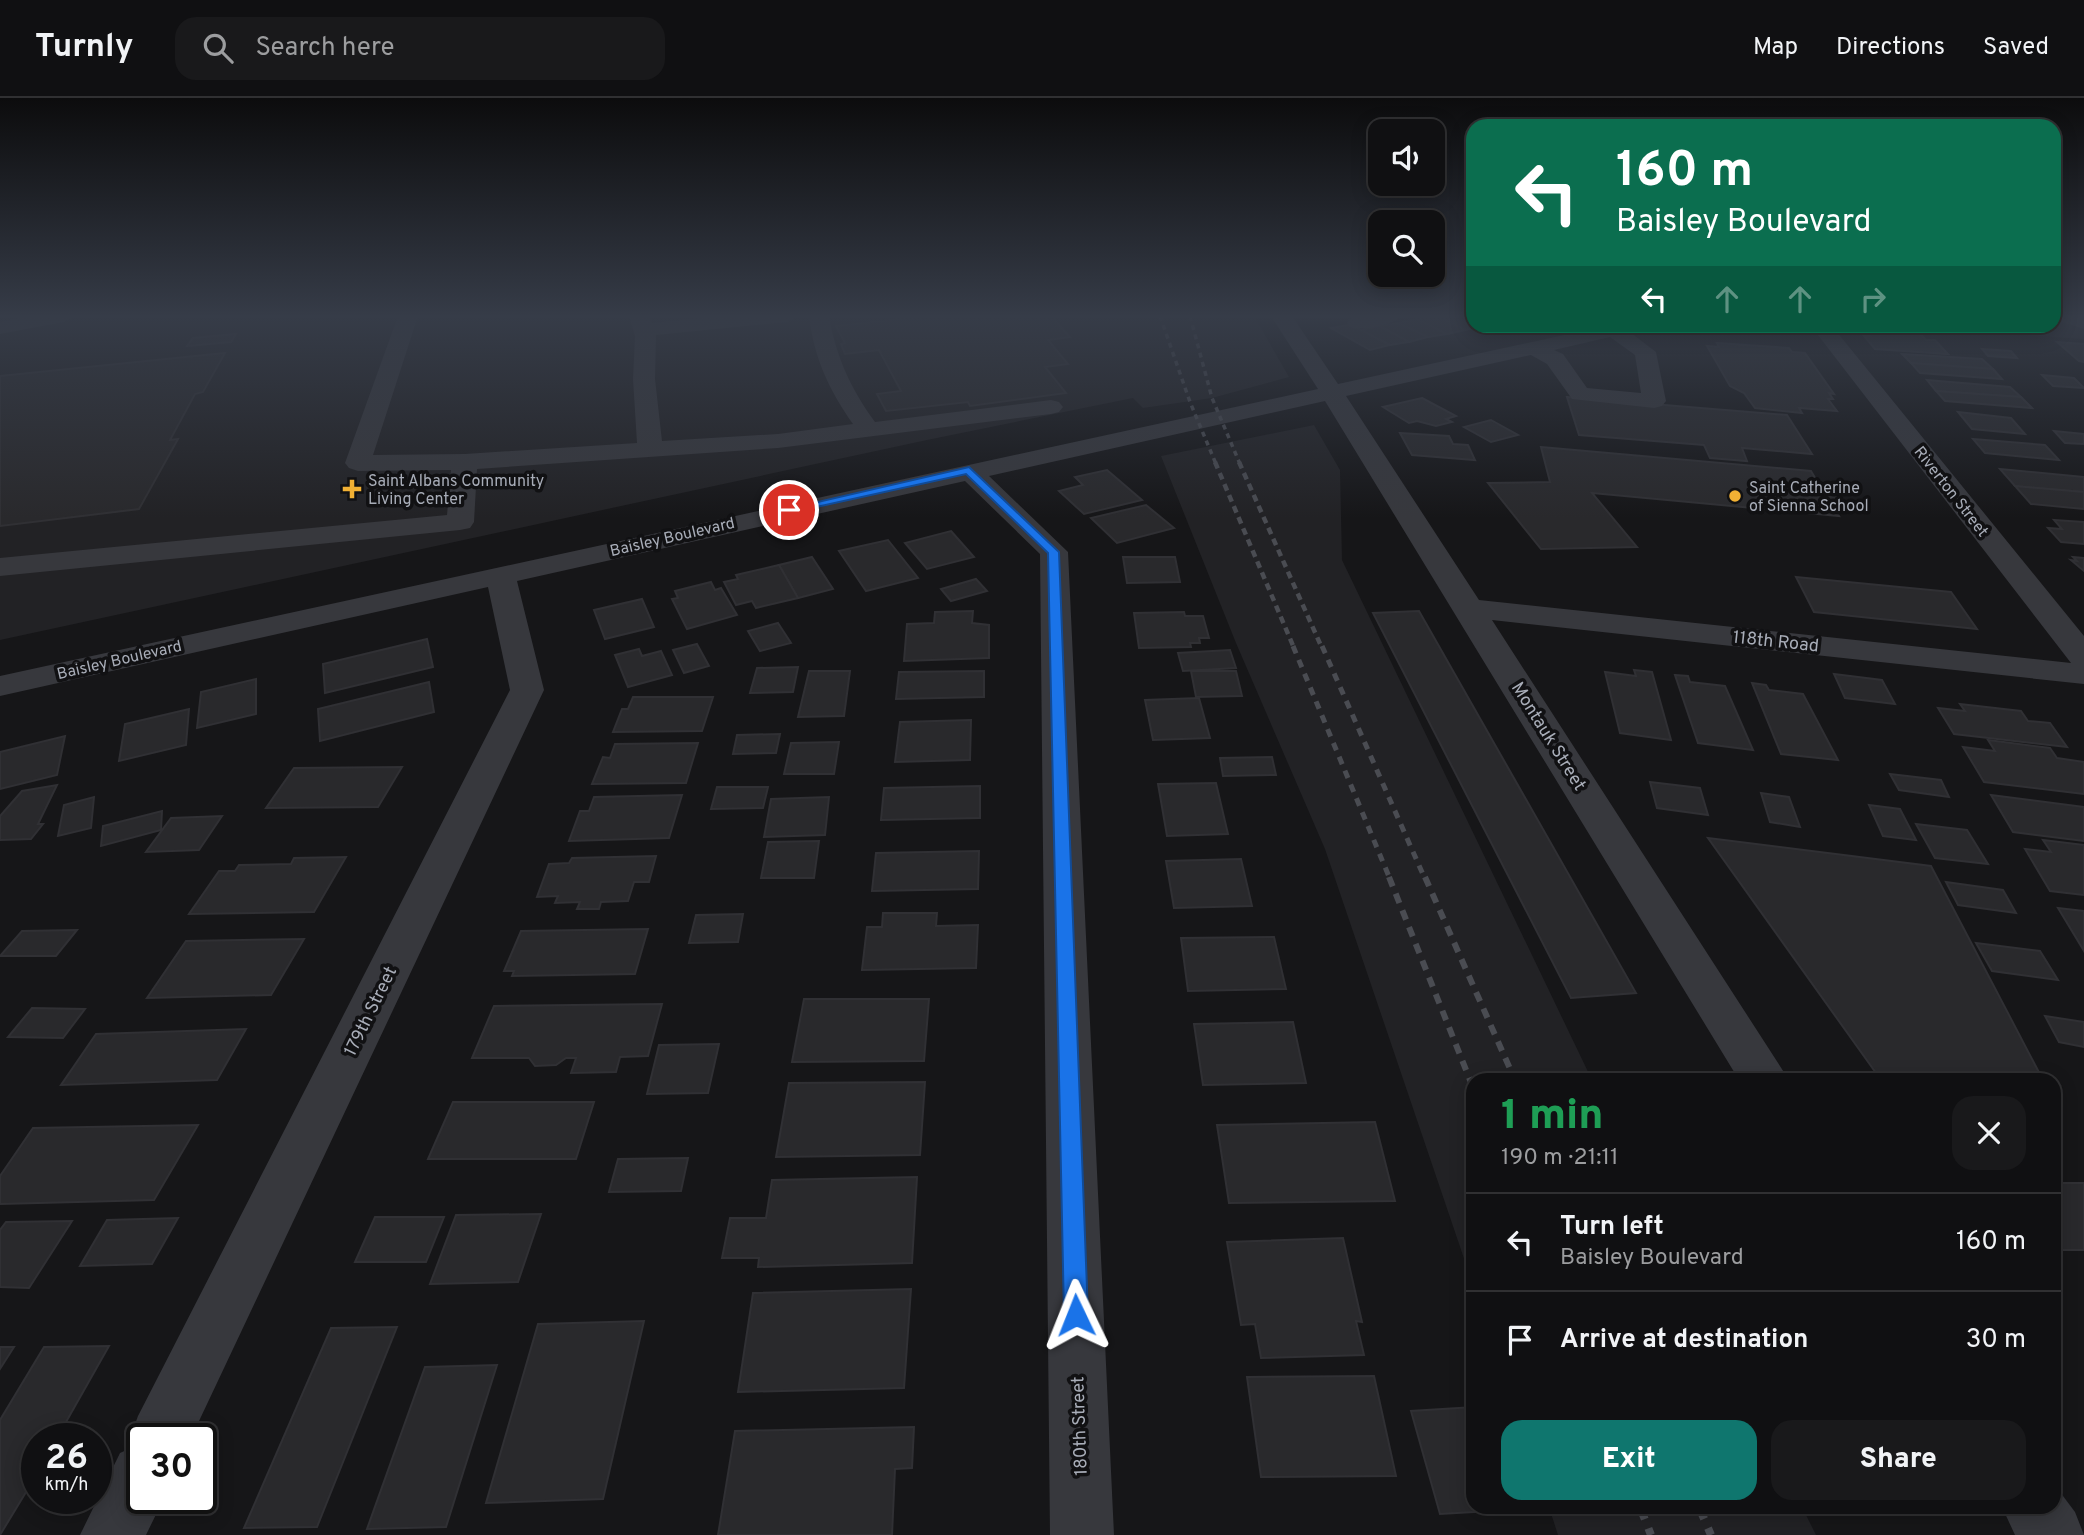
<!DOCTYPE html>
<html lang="en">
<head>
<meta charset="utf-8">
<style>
	:root { --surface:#101012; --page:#19191b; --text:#f1f3f6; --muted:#9c9d9f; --line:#303032; --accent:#0f766e }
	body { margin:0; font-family:Overpass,sans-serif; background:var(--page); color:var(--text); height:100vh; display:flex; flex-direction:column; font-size:26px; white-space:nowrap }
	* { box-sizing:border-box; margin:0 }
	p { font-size:23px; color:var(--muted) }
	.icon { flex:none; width:38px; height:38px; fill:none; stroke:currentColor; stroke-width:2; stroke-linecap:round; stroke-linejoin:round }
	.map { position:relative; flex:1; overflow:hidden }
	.sheet { position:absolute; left:1466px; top:975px; width:595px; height:441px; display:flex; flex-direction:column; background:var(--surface); border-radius:21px; box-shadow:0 4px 18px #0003,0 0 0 2px var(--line) }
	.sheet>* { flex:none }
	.top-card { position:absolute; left:1466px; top:21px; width:595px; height:214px; border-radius:21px; box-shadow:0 4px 18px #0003,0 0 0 2px var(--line); background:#0b6e4f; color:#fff; overflow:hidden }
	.buttons { position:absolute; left:1368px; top:21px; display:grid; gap:14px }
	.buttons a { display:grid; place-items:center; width:77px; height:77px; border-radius:14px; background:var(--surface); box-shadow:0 4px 18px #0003,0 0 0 2px var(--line); font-size:35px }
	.speed { position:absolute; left:21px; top:1325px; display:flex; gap:14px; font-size:35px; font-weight:700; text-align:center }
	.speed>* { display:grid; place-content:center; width:91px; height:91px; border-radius:50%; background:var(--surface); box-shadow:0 4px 18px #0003,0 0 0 2px var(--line); line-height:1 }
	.speed small { font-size:18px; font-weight:400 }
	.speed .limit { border:4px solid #111; border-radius:10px; background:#fff; color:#111 }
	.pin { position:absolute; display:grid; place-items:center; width:60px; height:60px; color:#fff; margin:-30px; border:4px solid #fff; border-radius:50%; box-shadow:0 2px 7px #0007 }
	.me { position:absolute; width:77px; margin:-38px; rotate:358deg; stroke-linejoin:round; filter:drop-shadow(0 0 5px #0008) }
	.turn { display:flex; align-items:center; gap:24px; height:147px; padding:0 35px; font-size:32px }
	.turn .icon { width:91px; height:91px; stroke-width:2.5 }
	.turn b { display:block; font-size:49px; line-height:60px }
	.lanes { display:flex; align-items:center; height:66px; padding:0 35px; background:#0003; justify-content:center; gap:35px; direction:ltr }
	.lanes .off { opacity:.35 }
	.round { display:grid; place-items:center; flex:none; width:74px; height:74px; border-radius:21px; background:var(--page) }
	.head { display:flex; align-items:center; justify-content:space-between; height:119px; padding:0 35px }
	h1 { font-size:42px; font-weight:800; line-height:52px; color:#1e9e55 }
	.action { display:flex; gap:14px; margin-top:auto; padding:14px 35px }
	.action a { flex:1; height:80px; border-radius:21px; background:var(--accent); color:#fff; font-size:28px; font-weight:800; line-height:80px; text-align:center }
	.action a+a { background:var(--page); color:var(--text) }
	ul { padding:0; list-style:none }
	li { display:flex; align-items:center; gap:21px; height:98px; padding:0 35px; border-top:2px solid var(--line) }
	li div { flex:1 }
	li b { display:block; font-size:26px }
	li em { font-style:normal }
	header { display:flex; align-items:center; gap:42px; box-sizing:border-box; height:98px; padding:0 35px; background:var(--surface); border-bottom:2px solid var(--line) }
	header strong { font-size:33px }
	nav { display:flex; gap:38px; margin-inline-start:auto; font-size:24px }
	.search { width:490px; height:63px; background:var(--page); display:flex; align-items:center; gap:18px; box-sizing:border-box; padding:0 24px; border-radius:21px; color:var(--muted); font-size:26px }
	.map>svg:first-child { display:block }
</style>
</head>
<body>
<header>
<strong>Turnly</strong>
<div class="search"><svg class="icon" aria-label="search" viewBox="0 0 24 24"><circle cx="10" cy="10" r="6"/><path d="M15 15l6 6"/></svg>Search here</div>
<nav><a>Map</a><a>Directions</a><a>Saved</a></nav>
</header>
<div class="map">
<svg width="2084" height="1437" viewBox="0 0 2084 1437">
	<rect width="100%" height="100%" fill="#161618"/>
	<g fill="#222225">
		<polygon points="0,218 1254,218 1289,279 1212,300 1143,310 1133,300 927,342 0,542"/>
		<polygon points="2055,218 2084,218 2084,241 1993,235 1986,228 2054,228"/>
		<polygon points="1314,327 1340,372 1342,462 1592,982 1474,982 1473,1187 1325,751 1236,545 1161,358"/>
		<polygon points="1549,1409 1802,1409 1816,1437 1558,1437"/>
	</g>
	<g fill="#29292c" stroke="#303034" stroke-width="2">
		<polygon points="929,218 1051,218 1070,239 1048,242 1068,266 1045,269 1066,295 970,308 968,304 886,313 877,296 901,293 879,252 845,256 841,246 845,245 836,228"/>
		<polygon points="1438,218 1465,232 1447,236 1417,221"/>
		<polygon points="1438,218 1463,218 1474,223 1474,228 1483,228 1465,232"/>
		<polygon points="1417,221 1447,236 1428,239 1398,225"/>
		<polygon points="1398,225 1428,239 1409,244 1380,228"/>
		<polygon points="1348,227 1361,232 1390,247 1370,252 1331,230"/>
		<polygon points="1380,228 1409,244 1390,247 1361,232"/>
		<polygon points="1861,228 1913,228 1926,242 1935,242 1948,256 1875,251 1864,238 1870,238"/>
		<polygon points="236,236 231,244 187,248 193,240"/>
		<polygon points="2057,244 2084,246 2084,264 2079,263"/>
		<polygon points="1717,245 1789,250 1792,254 1805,255 1834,296 1829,295 1833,301 1828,301 1837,313 1799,310 1802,315 1755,310 1744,295 1730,288 1707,248 1719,249"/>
		<polygon points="1982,251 2011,253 2017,260 1988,258"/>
		<polygon points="225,255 203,294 195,296 170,342 178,341 139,411 0,428 0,278"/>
		<polygon points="1902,256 1982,261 1993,271 1911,265"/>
		<polygon points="1911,265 1993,271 2002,281 1920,275"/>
		<polygon points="2042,277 2074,280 2084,290 2053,288"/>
		<polygon points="1927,282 2010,289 2021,299 1936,293"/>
		<polygon points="1936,293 2021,299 2032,310 1945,303"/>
		<polygon points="1567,299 1787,317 1812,356 1742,350 1747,363 1710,360 1704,347 1579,337"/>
		<polygon points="1422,300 1456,318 1446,321 1452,324 1436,328 1417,323 1409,325 1383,309"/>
		<polygon points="1958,314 2011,320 2025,336 1972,331"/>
		<polygon points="1491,322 1518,337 1491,344 1464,329"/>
		<polygon points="2054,333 2084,336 2084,346 2065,345"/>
		<polygon points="1400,335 1449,338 1453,346 1468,347 1475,362 1412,357"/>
		<polygon points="1973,341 2045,347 2059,362 1985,355"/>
		<polygon points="1541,349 1811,373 1818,385 1831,386 1842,403 1829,402 1839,418 1592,395 1637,449 1541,451 1488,385 1550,384"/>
		<polygon points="2000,371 2084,379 2084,394 2015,388"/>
		<polygon points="1107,372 1142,402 1084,416 1059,393 1083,387 1075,379"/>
		<polygon points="2015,388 2084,394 2084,411 2031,406"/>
		<polygon points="1146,407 1174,430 1117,445 1091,420"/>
		<polygon points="2054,422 2084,424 2084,446 2061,444 2048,430 2062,431"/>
		<polygon points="951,433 974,459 927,471 905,445"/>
		<polygon points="888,442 918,480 866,493 839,453"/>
		<polygon points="812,459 833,491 798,500 779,467"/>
		<polygon points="1123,459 1175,459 1180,484 1127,485"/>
		<polygon points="2073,459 2084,460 2084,473 2071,462 2077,463"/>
		<polygon points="779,467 798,500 756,510 752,503 736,507 724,484 738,481 736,477"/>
		<polygon points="1796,479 1951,494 1977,531 1814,514"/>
		<polygon points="976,481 987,493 951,503 941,491"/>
		<polygon points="711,484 715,492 721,490 737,517 687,531 672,501 678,500 675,493"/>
		<polygon points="642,501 654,529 605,541 594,512"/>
		<polygon points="973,513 972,525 989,527 989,560 904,563 907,526 934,525 935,514"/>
		<polygon points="1419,513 1636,895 1571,900 1373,515"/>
		<polygon points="1184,514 1185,518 1203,518 1209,540 1199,540 1200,545 1190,545 1191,549 1139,550 1134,515"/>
		<polygon points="778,525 791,545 760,553 748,533"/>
		<polygon points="427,541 433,569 325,595 323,566"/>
		<polygon points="697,546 709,568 684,575 673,552"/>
		<polygon points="639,551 642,558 661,553 672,577 628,589 615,557"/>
		<polygon points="1230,552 1236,570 1183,573 1178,555"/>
		<polygon points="798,569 793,594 750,595 757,570"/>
		<polygon points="1634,572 1652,574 1671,642 1620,635 1605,574 1636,578"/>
		<polygon points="809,573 850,573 844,618 798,619"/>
		<polygon points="984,573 984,599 896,601 899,574"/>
		<polygon points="1191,573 1236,573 1242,598 1196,599"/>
		<polygon points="1834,576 1882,582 1895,606 1845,600"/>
		<polygon points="1675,577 1688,578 1690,584 1725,588 1753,652 1698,645"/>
		<polygon points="256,581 256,616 197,630 201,594"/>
		<polygon points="429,584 434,614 320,643 318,611"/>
		<polygon points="1752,585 1766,587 1769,592 1803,596 1838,662 1781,656"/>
		<polygon points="633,599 713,599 702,633 613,634 622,611 628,611"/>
		<polygon points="1199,600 1210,640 1153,642 1145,602"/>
		<polygon points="1960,606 2021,613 2028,623 2050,625 2067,649 1954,636 1938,610 1965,613"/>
		<polygon points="189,611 186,647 119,663 125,626"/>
		<polygon points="971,622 970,662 895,664 900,624"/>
		<polygon points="780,636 776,655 733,656 737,637"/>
		<polygon points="65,638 57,677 0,691 0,654"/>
		<polygon points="1988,642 2050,650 2057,660 2084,664 2084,696 1984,684 1963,649 1995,653"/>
		<polygon points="839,644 834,676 784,676 791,645"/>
		<polygon points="698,645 686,685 592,686 603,659 610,660 615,646"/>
		<polygon points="1272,659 1276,677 1223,678 1220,660"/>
		<polygon points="402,669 378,709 266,710 294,670"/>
		<polygon points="1890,676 1941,682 1949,699 1899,692"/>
		<polygon points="1650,684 1700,690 1708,717 1657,710"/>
		<polygon points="1216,685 1228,736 1167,738 1158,686"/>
		<polygon points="57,687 38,726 43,726 31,741 0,742 0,718 22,693"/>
		<polygon points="980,688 980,720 881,722 884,690"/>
		<polygon points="717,689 768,689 763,710 711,711"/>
		<polygon points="1761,695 1789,699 1800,729 1770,724"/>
		<polygon points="682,697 669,740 569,743 580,713 589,713 594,699"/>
		<polygon points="1991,697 2084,709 2084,743 2013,734"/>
		<polygon points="94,699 91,730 58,738 64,707"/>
		<polygon points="829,699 825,737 764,739 771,701"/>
		<polygon points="1869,707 1900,711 1916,742 1883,738"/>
		<polygon points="162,713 161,732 101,748 103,728"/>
		<polygon points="222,718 199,752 146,754 171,720"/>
		<polygon points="1916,726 1967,732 1988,766 1935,760"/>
		<polygon points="1708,740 1931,768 2043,982 1881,982"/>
		<polygon points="2043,742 2084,747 2084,797 2050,793 2025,751 2051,754"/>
		<polygon points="819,743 814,780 761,780 768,744"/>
		<polygon points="979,753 978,791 872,793 876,755"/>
		<polygon points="656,758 649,784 634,784 628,803 601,804 599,811 577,811 580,804 555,805 558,798 537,799 549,766 569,765 572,760"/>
		<polygon points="346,759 314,814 189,816 219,773 235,773 239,767 291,766 294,760"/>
		<polygon points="1241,761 1252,808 1174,810 1166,763"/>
		<polygon points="1946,784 2003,792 2016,815 1958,807"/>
		<polygon points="2058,810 2084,813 2084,853"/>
		<polygon points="883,815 937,815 936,828 978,827 976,870 862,872 867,829 882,829"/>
		<polygon points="743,816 738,844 689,845 696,817"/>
		<polygon points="648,831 635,876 512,878 514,873 504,873 521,833"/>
		<polygon points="77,832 56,858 0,858 22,833"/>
		<polygon points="1274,839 1286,891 1188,893 1181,840"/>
		<polygon points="304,841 271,897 147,900 186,843"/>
		<polygon points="1976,845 2040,853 2058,882 1992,873"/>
		<polygon points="804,901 929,901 924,963 792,964"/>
		<polygon points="662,906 648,958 620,959 616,974 571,975 576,960 566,960 556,967 535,968 529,960 472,960 494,908"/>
		<polygon points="32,910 85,911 63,940 8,939"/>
		<polygon points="2045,918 2084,924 2084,949 2059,944"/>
		<polygon points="1293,924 1306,985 1203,987 1194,926"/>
		<polygon points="246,931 217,982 61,987 96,936"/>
		<polygon points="719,946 708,995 647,996 659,947"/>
		<polygon points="925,984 920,1057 776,1059 789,985"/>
		<polygon points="453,1004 594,1004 576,1061 428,1061"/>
		<polygon points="1375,1024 1395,1103 1229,1105 1217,1027"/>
		<polygon points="198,1027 154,1102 0,1106 0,1078 33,1030"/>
		<polygon points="688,1060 681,1093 609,1094 618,1061"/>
		<polygon points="917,1079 912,1165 758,1169 759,1160 722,1160 730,1120 766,1120 772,1082"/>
		<polygon points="2054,1085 2084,1085 2084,1152 2058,1152 2054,1146"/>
		<polygon points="541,1116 518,1184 430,1186 456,1117"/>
		<polygon points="375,1119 444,1119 426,1164 355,1164"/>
		<polygon points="178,1120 152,1166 80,1168 107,1122"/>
		<polygon points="72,1123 29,1190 0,1189 0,1132 6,1124"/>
		<polygon points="1343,1140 1362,1224 1356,1223 1364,1257 1261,1260 1255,1226 1241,1227 1227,1144"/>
		<polygon points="911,1191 904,1290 738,1294 753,1195"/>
		<polygon points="644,1223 603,1401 486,1405 538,1226"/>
		<polygon points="397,1229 317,1429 244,1430 331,1230"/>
		<polygon points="109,1248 57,1340 37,1340 37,1376 0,1437 0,1322 44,1249"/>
		<polygon points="0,1249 14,1249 0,1271"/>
		<polygon points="497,1267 446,1429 367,1431 425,1269"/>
		<polygon points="1374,1278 1396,1378 1261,1379 1247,1279"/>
		<polygon points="1474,1309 1474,1409 1526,1411 1440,1416 1411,1313"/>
		<polygon points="914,1329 912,1370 895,1371 892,1437 718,1437 735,1333"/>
	</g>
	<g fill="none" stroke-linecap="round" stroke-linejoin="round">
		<g fill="#37383d" fill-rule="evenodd">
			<polygon points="29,218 74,218 64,224 0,236 0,224"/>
			<path d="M398,218H418L373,357L465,356L637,345L633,281L635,238L629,218H649L652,225L719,218H798L788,224L656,237L655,281L662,343L778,336L853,326C829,292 814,260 809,218H829C836,259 851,291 875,324L1051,302L1059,304L1063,309L1059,314L1051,316L778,350L477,371L474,424L470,430L460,432L0,478V460L447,417L451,372L358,373L349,370L345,365Z"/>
			<path d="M1271,218H1292L1338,286L1606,228H1643L1640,232L1631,235L1656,254L1666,303L1662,308L1654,310L1572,301L1547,266L1531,257L1346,298L1479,502L2071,565L1811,228H1832L2084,538V586L1492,522L1789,982H1739L1325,303L989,378L1068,454L1114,1437H1050L1040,456L965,383L517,483L544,592L191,1340H142V1400H164L146,1437H80L120,1355L133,1349L130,1340L138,1318L510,592L488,489L0,598V578L1318,291ZM1610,239L1635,257L1641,295L1587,290L1563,256L1554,252Z"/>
			<path d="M1359,218H1401C1392,228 1362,233 1350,229L1347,225L1350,221Z"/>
			<polygon points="2054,218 2084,218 2084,231 2056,222"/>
			<polygon points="2054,1386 2075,1414 2084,1437 2015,1437 2002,1409 2054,1409"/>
		</g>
		<g stroke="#4a4c52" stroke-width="3.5" stroke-dasharray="5 4.5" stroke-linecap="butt">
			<polyline points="1160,218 1190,304 1216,366"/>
			<polyline points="1190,218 1212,300 1240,366"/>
		</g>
		<g stroke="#4a4c52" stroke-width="4.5" stroke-dasharray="7 5" stroke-linecap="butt">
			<polyline points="1215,364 1294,550"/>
			<polyline points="1239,364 1322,550"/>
		</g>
		<g stroke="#4a4c52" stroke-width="5" stroke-dasharray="8 7" stroke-linecap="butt">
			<polyline points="1293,548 1390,781"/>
			<polyline points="1322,548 1425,781"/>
		</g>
		<g stroke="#4a4c52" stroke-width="6" stroke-dasharray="10 8" stroke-linecap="butt">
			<polyline points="1389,779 1474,992"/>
			<polyline points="1425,779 1515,982"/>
		</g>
		<g stroke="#4a4c52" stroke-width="8" stroke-dasharray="13 10" stroke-linecap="butt">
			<polyline points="1640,1409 1651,1437"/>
			<polyline points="1699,1409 1711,1437"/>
		</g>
	</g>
	<linearGradient id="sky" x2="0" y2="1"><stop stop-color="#0c0c0d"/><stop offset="0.52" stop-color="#363c48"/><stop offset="1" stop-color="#363c48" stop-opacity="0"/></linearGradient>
	<rect width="2084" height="420" fill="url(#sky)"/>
	<polygon fill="#1a73e8" stroke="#114b97" stroke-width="2" points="969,369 1059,454 1088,1217 1084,1225 1076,1228 1068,1225 1064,1217 1048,455 966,376 789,415 783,412"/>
	<g fill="#f2b134" stroke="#111113" stroke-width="2.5">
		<path d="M348.5 380.5h7v7h7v7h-7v7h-7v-7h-7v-7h7z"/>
		<circle cx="1735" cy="398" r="7"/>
	</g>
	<g text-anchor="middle" stroke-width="7" stroke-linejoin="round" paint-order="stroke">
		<g font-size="16" fill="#a8adb8" stroke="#111113" text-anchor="start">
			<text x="368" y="388">Saint Albans Community<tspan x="368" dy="18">Living Center</tspan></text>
			<text x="1749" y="395">Saint Catherine<tspan x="1749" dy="18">of Sienna School</tspan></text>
		</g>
		<g font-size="16" fill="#a8adb8" stroke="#111113">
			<text transform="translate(1952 393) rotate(52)" y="6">Riverton Street</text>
			<text transform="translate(672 438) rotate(-13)" y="6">Baisley Boulevard</text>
			<text transform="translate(119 561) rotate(-13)" y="6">Baisley Boulevard</text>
		</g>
		<g font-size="18" fill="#a8adb8" stroke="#111113">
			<text transform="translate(1776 543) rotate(6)" y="6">118th Road</text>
			<text transform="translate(1549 638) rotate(58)" y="6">Montauk Street</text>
			<text transform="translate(370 913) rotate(-64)" y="6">179th Street</text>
			<text transform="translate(1079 1328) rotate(-92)" y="6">180th Street</text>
		</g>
	</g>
</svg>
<div class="buttons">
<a><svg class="icon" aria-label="sound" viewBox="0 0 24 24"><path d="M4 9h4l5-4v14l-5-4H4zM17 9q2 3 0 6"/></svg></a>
<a><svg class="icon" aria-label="search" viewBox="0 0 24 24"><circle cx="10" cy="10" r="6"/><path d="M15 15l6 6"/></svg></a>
</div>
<div class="speed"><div>26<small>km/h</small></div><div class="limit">30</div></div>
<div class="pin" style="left:789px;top:412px;background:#d93025"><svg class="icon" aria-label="arrive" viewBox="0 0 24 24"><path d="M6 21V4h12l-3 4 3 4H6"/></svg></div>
<svg class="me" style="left:1076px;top:1217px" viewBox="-20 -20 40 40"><path d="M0-17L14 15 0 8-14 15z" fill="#1a73e8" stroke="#fff" stroke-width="4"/></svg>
<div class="top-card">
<div class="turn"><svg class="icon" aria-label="left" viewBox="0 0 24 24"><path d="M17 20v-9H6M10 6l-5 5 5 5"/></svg><div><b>160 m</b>Baisley Boulevard</div></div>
<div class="lanes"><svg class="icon" aria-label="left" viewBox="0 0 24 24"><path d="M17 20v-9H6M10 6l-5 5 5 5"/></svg><svg class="icon off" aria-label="ahead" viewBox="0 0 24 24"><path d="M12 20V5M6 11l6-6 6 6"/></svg><svg class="icon off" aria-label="ahead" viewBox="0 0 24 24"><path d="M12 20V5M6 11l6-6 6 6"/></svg><svg class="icon off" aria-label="right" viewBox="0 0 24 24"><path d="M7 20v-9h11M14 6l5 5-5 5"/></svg></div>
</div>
<section class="sheet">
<div class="head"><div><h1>1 min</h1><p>190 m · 21:11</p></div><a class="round"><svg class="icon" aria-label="close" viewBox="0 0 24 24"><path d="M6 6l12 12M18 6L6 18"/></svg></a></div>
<ul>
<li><svg class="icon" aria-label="left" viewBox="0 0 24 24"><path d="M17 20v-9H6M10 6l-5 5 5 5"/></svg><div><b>Turn left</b><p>Baisley Boulevard</p></div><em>160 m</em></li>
<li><svg class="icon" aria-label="arrive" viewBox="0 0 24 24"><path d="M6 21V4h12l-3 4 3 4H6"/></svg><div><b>Arrive at destination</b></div><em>30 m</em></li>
</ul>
<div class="action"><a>Exit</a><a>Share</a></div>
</section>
</div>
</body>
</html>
